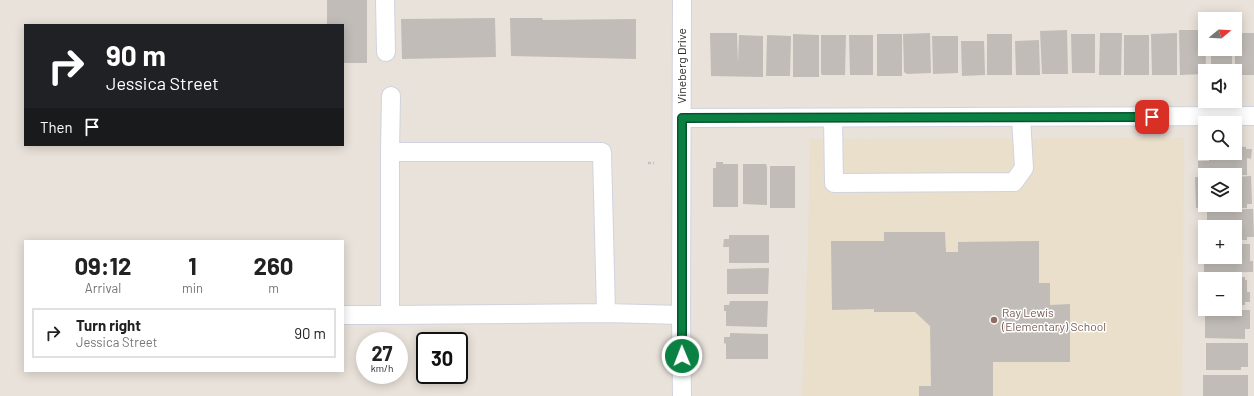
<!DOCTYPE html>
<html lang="en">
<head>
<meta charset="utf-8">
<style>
	:root { --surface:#fff; --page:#f6f6f6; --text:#222; --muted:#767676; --line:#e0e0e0 }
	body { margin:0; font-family:Barlow,sans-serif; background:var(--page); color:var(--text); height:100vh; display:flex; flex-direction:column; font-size:15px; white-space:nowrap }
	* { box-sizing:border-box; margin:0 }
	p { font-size:13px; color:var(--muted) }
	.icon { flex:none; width:22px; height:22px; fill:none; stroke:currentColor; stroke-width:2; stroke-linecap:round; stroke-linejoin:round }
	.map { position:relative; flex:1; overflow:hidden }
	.panel { position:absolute; left:24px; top:240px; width:320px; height:132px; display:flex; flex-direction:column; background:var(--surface); border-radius:0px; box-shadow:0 2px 10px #0003 }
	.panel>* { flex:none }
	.top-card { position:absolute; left:24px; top:24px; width:320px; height:122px; border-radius:0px; box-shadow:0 2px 10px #0003; background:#202124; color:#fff; overflow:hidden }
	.needle { width:26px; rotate:72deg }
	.controls { position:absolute; left:1198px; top:12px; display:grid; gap:8px }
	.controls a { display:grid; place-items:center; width:44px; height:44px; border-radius:0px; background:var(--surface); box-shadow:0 2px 10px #0003; font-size:20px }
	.speed { position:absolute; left:356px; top:332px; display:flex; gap:8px; font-size:20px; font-weight:700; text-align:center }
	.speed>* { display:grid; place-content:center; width:52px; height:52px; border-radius:50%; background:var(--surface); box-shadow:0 2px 10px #0003; line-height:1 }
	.speed small { font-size:10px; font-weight:400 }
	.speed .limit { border:2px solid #111; border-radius:6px; background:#fff; color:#111 }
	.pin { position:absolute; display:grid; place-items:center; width:34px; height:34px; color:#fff; margin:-17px; border-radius:8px; box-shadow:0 2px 6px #0006 }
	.me { position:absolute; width:44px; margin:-22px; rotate:359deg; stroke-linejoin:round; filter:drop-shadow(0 0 3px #0008) }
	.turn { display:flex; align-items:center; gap:14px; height:84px; padding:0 16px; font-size:18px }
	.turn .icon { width:52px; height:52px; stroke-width:2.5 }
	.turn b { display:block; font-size:28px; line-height:34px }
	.then { display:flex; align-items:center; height:38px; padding:0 16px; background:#0003; gap:8px; font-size:15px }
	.eta { display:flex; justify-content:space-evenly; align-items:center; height:68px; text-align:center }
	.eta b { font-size:24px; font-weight:700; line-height:28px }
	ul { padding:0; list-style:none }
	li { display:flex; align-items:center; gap:12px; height:50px; margin:0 8px 6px; padding:0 8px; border:2px solid var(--line); border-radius:0px }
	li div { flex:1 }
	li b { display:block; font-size:15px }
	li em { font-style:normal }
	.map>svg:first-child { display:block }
</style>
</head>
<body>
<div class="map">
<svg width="1254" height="396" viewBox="0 0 1254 396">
	<rect width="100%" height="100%" fill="#e9e2da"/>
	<polygon fill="#e9dfcb" points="1184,138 1182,396 802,396 808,244 810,139"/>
	<g fill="#c1bcb7">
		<polygon points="327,0 367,0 367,63 343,63 343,25 327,25"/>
		<polygon points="495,18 496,57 402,59 401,19"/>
		<polygon points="510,18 542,18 543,20 636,19 636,59 511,56"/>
		<polygon points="1067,30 1068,74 1042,74 1040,31"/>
		<polygon points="1179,30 1205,30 1206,71 1205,71 1205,74 1180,75"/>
		<polygon points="710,33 737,33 738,64 739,35 763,36 763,77 711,76"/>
		<polygon points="930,33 931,73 907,74 904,72 903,34"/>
		<polygon points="1100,33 1122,33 1121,75 1099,75"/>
		<polygon points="1177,33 1177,75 1152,75 1151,34"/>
		<rect x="1235" y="33" width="19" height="42"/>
		<polygon points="793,34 819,35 819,77 793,77"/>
		<rect x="877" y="34" width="25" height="42"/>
		<rect x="987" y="34" width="25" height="41"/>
		<polygon points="1071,34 1095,34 1095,73 1072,73"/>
		<polygon points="767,35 791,36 790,76 766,76"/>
		<polygon points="821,35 846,35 845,75 822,75 821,73"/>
		<polygon points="849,35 873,35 873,75 850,75"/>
		<rect x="1124" y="35" width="25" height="40"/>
		<polygon points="932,36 958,36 958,73 933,74"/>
		<polygon points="1039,40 1040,75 1016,75 1015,41"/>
		<polygon points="961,41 984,41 985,75 962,76"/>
		<rect x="1211" y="49" width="21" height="22"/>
		<polygon points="1235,146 1246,147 1246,149 1252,149 1251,159 1247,158 1247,175 1198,174 1198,161 1209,161 1209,153 1235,153"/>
		<polygon points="716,162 723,162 723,164 738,164 738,207 713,207 713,168 716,168"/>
		<polygon points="743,164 766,164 767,167 767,205 743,204"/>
		<rect x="770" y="166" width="25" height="42"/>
		<polygon points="1251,176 1252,204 1247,204 1247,208 1196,208 1195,177 1205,177 1205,205 1235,205 1235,177"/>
		<polygon points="1253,209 1254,237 1247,237 1247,240 1235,240 1235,227 1205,227 1205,240 1201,240 1200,222 1207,222 1207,210"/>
		<polygon points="884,232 945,232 946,252 958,252 958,242 1039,241 1039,283 1050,283 1050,305 1070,304 1070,362 993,362 993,396 919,396 919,386 931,386 930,326 915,312 874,312 874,309 832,310 831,241 884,241"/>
		<polygon points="729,235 769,235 769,263 729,263 729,247 723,247 724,239 729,239"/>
		<polygon points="1235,244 1250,244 1250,261 1253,261 1253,272 1204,273 1204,257 1235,257"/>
		<polygon points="769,268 768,294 727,294 727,269"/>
		<polygon points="1206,277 1245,277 1245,280 1247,280 1247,292 1250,292 1250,302 1245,302 1245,305 1235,305 1235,279 1206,279"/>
		<polygon points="730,301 768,301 767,327 726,326 726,311 724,311 724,305 729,305"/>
		<polygon points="1205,310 1250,310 1250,329 1245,329 1245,339 1205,338"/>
		<polygon points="730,333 768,334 768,359 726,359 726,344 724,343 724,337 730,337"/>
		<polygon points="1206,343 1248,343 1248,367 1241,367 1241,370 1206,370"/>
		<rect x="1203" y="375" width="45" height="21"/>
	</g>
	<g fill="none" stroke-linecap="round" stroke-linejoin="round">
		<g stroke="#d0d3df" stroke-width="20">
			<g id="minor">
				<polyline points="385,0 386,52"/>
				<polyline points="682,0 681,315 682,396"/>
				<polyline points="682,118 1254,116"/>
				<polyline points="833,118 834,183 1014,182 1024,168 1021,118"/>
				<polyline points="390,152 391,96"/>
				<polyline points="606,313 602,152 390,152 390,315 606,313 681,315"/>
				<polyline points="343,315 390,315"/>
			</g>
		</g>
		<polyline stroke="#c3c3c3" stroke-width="2.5" stroke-dasharray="3 2" stroke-linecap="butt" points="648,163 654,163"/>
		<use href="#minor" stroke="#fff" stroke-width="18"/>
	</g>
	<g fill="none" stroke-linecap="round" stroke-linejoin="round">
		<g stroke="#07532c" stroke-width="10">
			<polyline id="route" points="682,356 682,118 1152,117"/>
		</g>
		<use href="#route" stroke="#0b8043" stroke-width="7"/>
	</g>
	<circle fill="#8d6e63" stroke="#fff" stroke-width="1.5" cx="994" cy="320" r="4"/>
	<g text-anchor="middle" stroke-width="3" stroke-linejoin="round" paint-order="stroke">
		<g font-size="12" fill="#282828" stroke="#fff">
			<text transform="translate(682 66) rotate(-90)" y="4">Vineberg Drive</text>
		</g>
		<g font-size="12" fill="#785e54" stroke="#fff" text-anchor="start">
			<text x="1002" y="317">Ray Lewis<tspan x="1002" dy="14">(Elementary) School</tspan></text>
		</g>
	</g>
</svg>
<div class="controls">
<a><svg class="needle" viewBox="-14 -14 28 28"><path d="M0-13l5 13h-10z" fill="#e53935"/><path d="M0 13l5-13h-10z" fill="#767676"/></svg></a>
<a><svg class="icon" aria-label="sound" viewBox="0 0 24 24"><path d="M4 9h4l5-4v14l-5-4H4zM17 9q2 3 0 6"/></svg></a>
<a><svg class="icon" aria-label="search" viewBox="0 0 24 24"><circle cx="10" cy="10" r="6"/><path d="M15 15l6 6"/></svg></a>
<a><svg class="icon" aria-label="layers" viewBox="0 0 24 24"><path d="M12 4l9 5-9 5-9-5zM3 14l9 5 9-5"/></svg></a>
<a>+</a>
<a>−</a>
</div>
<div class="speed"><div>27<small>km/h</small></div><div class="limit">30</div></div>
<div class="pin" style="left:1152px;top:117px;background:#d93025"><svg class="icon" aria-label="arrive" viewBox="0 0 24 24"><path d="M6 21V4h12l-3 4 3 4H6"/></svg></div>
<svg class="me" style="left:682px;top:356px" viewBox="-20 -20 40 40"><circle r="17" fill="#0b8043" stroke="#fff" stroke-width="3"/><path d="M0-11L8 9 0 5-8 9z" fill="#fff"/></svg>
<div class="top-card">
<div class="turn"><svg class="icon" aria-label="right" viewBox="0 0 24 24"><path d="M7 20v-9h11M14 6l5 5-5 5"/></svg><div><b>90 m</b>Jessica Street</div></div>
<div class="then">Then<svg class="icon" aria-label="arrive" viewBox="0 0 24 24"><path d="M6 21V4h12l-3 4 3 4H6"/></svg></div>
</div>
<section class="panel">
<div class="eta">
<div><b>09:12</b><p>Arrival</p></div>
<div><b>1</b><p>min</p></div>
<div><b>260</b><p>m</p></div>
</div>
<ul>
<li><svg class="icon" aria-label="right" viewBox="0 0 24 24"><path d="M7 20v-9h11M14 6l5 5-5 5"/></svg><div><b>Turn right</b><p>Jessica Street</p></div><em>90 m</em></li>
</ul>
</section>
</div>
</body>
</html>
